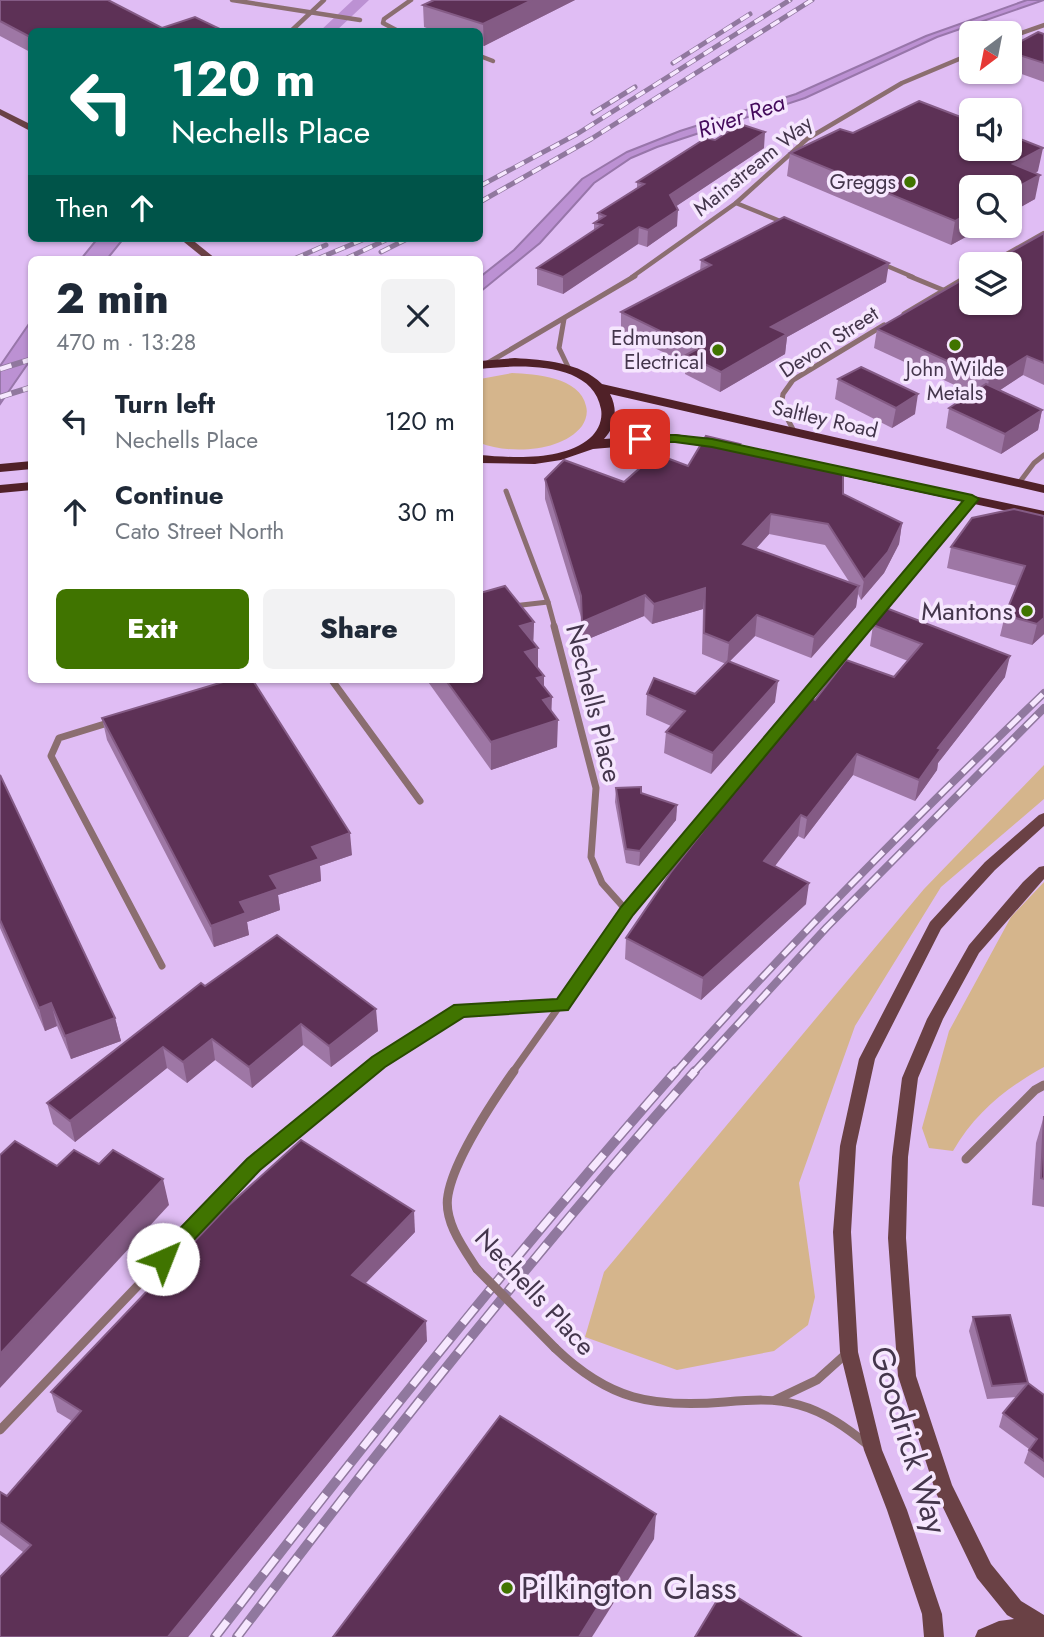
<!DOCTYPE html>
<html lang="en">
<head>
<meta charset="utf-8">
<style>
	:root { --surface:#fff; --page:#f2f2f3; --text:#1f2937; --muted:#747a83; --accent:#407400 }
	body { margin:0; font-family:Jost,sans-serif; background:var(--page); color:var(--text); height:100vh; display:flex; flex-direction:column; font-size:26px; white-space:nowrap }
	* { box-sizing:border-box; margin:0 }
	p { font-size:23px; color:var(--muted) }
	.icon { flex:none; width:38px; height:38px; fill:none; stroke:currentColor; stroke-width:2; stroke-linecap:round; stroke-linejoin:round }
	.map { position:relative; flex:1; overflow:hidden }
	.side { position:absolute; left:28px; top:256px; width:455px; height:427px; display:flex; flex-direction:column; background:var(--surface); border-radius:10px; box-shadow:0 2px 5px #0004 }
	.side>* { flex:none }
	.top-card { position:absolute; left:28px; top:28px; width:455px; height:214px; border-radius:10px; box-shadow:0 2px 5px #0004; background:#00695c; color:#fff; overflow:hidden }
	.needle { width:46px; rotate:212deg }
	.fabs { position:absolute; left:959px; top:21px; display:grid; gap:14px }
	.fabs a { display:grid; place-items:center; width:63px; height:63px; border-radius:10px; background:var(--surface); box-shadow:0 2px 5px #0004; font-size:35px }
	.pin { position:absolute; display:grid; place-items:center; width:60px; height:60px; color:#fff; margin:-30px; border-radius:14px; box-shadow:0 4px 10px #0006 }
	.me { position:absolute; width:77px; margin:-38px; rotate:44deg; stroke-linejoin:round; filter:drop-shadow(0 0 5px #0008) }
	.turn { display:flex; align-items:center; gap:24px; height:147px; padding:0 28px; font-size:32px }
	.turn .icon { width:91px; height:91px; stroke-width:2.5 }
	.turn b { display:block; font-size:49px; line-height:60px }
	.then { display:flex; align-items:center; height:66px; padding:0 28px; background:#0003; gap:14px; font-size:26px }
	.round { display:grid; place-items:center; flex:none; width:74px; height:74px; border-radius:10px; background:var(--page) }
	.overview { display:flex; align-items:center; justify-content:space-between; height:119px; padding:0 28px }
	h1 { font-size:42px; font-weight:800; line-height:52px }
	.primary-button { display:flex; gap:14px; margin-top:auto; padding:14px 28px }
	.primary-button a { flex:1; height:80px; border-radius:10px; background:var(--accent); color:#fff; font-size:28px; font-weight:800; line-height:80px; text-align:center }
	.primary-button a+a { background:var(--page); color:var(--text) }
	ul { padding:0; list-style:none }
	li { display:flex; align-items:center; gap:21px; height:91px; padding:0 28px }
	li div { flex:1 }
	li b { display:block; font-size:26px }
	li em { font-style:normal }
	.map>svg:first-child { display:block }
</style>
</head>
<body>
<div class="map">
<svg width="1044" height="1637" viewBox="0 0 1044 1637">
	<rect width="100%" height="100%" fill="#e0bdf4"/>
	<g fill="#d5b58c">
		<path d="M512,373C535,374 580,377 586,406C588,413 586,420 582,426C561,453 508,454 480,443V379Z"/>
		<polygon points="1044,765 1044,799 941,887 855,1026 799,1183 815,1297 808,1325 774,1351 677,1370 585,1337 604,1272 924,889"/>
		<path d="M1044,882V1067C1006,1088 975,1113 953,1151L929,1148L922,1128L949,1031L1011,917Z"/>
	</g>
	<g fill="#bc91d3" stroke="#9876aa" stroke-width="2">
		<polygon points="1027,0 1044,0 937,37 805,98 657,147 631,158 594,183 540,243 480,292 480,277 514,250 582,179 627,152 680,131 796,94 926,36"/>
		<polygon points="98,238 124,238 107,259 81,259"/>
		<polygon points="31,321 31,359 0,404 0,366"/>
	</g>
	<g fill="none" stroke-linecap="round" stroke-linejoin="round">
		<polygon fill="#bc91d3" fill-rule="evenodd" points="353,0 369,0 335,32 319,32"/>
		<g stroke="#8b6e70" stroke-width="4.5">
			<polyline points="232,0 360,20"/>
			<polyline points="290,32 324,0"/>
			<polyline points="400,32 383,23 384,19 411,0"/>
			<polyline points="1010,37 1044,25"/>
			<polyline points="480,56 493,61"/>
			<polyline points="736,203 785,223"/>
			<polyline points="880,263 913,277"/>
			<polyline points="989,264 1044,233"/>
			<polyline points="632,277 736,203 807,139 902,83 971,54"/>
			<polyline points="965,277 971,274"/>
		</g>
		<g stroke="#8b6e70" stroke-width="5">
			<polyline points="909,276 943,290"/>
			<polyline points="904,314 968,276"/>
			<polyline points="564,319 559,348 570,371"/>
			<polyline points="486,364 635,276"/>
			<polyline points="795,433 781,407 783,394 793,380 884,325"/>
			<polyline points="1019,483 1034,463 1044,455"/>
			<polyline points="506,491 548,602 555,628"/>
			<polyline points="513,606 548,602"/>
			<polyline points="864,628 972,499"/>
		</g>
		<g stroke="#8b6e70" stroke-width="7">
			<polyline points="331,679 420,801"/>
			<polyline points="111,722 59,738 51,756 162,966"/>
			<polyline points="627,911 865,626"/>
			<polyline points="365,1073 460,1010 562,1006"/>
			<polyline points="512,1073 627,911 602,883 591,857 596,788 554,626"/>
		</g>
		<g stroke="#8b6e70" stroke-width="9">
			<polyline points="966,1159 1035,1090 1044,1085"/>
			<path d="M477,1269C464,1249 443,1221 448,1195C454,1160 493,1101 514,1071"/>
			<path d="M555,1348C609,1400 652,1408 725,1402C750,1400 775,1398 799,1405C825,1412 847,1428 868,1445"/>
			<polyline points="775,1400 817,1380 847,1353"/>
			<polyline points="0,1430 253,1165 368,1071"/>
		</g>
		<g fill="#6a4145" fill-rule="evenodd">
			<polygon points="0,109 32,125 32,132 0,115"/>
			<polygon points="179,238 190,238 216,259 205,259"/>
			<polygon points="1044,813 1044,826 995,870 941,929 875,1059 856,1146 851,1232 858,1352 882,1450 907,1510 942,1614 944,1637 924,1637 922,1614 887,1510 864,1450 840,1352 833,1232 840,1146 859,1059 930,922 985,862 1039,815"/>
			<polygon points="1044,866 1044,879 979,953 943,1019 918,1078 908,1157 906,1238 916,1376 952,1485 991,1564 1021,1601 1044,1615 1044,1637 975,1637 978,1630 999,1621 1014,1619 1007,1615 977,1578 936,1493 898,1376 888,1238 892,1157 902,1078 927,1019 969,945 1023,882 1039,867"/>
		</g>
		<g fill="#502128" fill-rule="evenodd">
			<path d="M515,358C544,360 580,362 602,384L1044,485V493L610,394C618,409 616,427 604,439L675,434L726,442L733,446L726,450L675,442L593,449L561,460L535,464L480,463V455C514,458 563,461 590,438C598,431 603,420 601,409C592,360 517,365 480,369V361Z"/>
			<polygon points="32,461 32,469 0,472 0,464"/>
			<polygon points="821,463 1044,511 1044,519 816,470 814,467"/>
			<polygon points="32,482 32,490 0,493 0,485"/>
		</g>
		<g stroke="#90789e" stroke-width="5">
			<g id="rail-far3">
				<polyline points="673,63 750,14"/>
				<polyline points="593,113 635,87"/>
				<polyline points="480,186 577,134 790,0"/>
				<polyline points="480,202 591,139 812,0"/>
				<polyline points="381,252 409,238"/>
				<polyline points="294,259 326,245"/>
				<polyline points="317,259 367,238"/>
				<polyline points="345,259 390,238"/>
			</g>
		</g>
		<g stroke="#90789e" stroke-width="6">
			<g id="rail-far2">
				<polyline points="0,369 32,359"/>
				<polyline points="0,397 32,387"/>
			</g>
		</g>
		<g stroke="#90789e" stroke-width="8">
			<g id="rail-far1">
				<path d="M675,1073C792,941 917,816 1044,693"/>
				<polyline points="693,1073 827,927 1044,708"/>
			</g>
		</g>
		<g stroke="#90789e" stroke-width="10">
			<g id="rail">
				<path d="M215,1637C363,1444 515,1254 676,1071"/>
				<path d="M237,1637C383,1443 534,1254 695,1071"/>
			</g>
		</g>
		<use href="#rail-far3" stroke="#f6e7fe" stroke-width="3.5" stroke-dasharray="10" stroke-linecap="butt"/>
		<use href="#rail-far2" stroke="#f6e7fe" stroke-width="4.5" stroke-dasharray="12" stroke-linecap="butt"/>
		<use href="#rail-far1" stroke="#f6e7fe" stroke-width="5" stroke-dasharray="16" stroke-linecap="butt"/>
		<use href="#rail" stroke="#f6e7fe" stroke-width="7" stroke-dasharray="20" stroke-linecap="butt"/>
		<polyline stroke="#8b6e70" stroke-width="9" points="477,1269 555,1348"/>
	</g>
	<g fill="#9e77a5" fill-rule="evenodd">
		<polygon points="0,0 162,28 220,29 220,32 32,32 32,53 0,36"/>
		<polygon points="434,0 575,0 484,46 480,45 480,32 437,32 424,27 423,5"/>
		<polygon points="1044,34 1044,82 1010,70 1010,47"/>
		<polygon points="853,133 1038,171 1036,173 1035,199 951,245 787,176 790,153"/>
		<polygon points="715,140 764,148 676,206 677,226 647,247 638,244 563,294 537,285 537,268 594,231 594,223 598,221 598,213 637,188 637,182"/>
		<polygon points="1044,233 1044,385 1023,375 1000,390 1042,410 1038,430 1001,454 946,428 949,408 972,393 874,348 877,329"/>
		<polygon points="701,260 886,282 787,337 785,354 720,392 685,374 686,363 621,332 621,312 700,271"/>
		<polygon points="838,379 915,414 892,428 835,399"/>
		<path d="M739,447L843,494L902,523L899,544L884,573L861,600L858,594L856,607L811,658L755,636L729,662L775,702L711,774L664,753L666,732L671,726L646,715L647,694H695L726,664L702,654L703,609L652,624L644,616L581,642V617L545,499V479L624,482L688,466ZM769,534L825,545L850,583L756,549Z"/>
		<polygon points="1014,509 1044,634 1032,645 1000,636 1005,615 1017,586 947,568 951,547"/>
		<polygon points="534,622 533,642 538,668 551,712 557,747 491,770 426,679 480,679"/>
		<polygon points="873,625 1005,677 938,763 937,770 915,801 853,775 804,839 798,836 774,866 806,904 701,1000 625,959 626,938 815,700 894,677 908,661 870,646"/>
		<polygon points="102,718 352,855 320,866 321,881 278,895 280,910 247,922 249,935 214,947 107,740"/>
		<polygon points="0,775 115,1018 121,1041 71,1059 57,1026 45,1031 0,928"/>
		<polygon points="616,788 677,805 676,820 639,866 626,863 615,802"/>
		<polygon points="205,986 378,1031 331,1067 303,1045 252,1088 215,1060 187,1083 167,1068 75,1142 53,1124 47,1103"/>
		<polygon points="1044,1116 1044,1207 1032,1205 1036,1143"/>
		<polygon points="415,1232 365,1284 427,1341 188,1637 0,1637 23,1552 0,1535 0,1492 7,1496 72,1421 57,1412 51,1392"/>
		<polygon points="973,1317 1028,1383 1044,1395 1044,1478 1024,1463 1029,1449 999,1427 1003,1413 1017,1397 987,1399 969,1331"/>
	</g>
	<g fill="#845b85">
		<polygon points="532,0 575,0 484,46 483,24"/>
		<polygon points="765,132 764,148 669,211 670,195"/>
		<polygon points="1043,148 1038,171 1009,187 1013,164"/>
		<polygon points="1040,175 1035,199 1010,213 1010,191"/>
		<polygon points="678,210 677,226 647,247 648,230"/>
		<polygon points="971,212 971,226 986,226 951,245 955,221"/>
		<polygon points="639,227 638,244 563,294 563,277"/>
		<polygon points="889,263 886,282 787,337 785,354 720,392 721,372 771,327"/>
		<polygon points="1027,356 1023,375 985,400 989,380"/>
		<polygon points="918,394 915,414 892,428 896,408"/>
		<polygon points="1042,410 1038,430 1001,454 1005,434"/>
		<polygon points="771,514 769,534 741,565 743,544"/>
		<polygon points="902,523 899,544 884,573 861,600 864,580"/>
		<polygon points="859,586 856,607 811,658 814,637"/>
		<polygon points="705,588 703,609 652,624 654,604"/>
		<polygon points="645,595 644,616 581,642 582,622"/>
		<polygon points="757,615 755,636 727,664 729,643"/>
		<polygon points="1044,618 1044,634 1032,645 1037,624"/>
		<polygon points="534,622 533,649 520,626"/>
		<polygon points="538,648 538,675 525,652"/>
		<polygon points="1010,656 1005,677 938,763 937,770 915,801 919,780 938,748"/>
		<polygon points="544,676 544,700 552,697 551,722 558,720 557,747 491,770 491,742 537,678"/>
		<polygon points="778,681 775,702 711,774 713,753"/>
		<polygon points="857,754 853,775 804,839 807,818"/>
		<polygon points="677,805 676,820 639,866 640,851"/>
		<polygon points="801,815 798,836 762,883 764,861"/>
		<polygon points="350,833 352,855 320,866 321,881 278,895 280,910 247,922 249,935 214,947 211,926 270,876 312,847"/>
		<polygon points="809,883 806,904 701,1000 703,978"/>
		<polygon points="51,1003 57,1026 45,1031 39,1008"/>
		<polygon points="376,1009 378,1031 331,1067 329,1046"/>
		<polygon points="115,1018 121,1041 71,1059 65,1036"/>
		<polygon points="301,1024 303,1045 252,1088 249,1067"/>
		<polygon points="212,1039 215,1060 187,1083 183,1062"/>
		<polygon points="163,1047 167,1068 75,1142 70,1121"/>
		<polygon points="163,1179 169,1205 0,1388 0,1354"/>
		<polygon points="414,1211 415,1232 354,1295 352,1275"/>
		<polygon points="426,1321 427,1341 188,1637 168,1637"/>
		<polygon points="656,1514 654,1539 592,1637 579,1637"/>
	</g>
	<g fill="#5d3156" stroke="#845b85" stroke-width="2">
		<polygon points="0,0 108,0 162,28 195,17 220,29 214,32 32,32 32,38 0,21"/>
		<polygon points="434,0 532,0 483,24 423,5"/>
		<polygon points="1038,32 1044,34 1044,63 1010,52 1010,47"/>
		<polygon points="919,101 971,121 971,149 1010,149 1010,135 1043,148 1013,164 1040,175 1010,191 1010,187 971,187 971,212 955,221 790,153 840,129 853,133"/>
		<polygon points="740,124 765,132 670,195 678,210 648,230 639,227 563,277 537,268 602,225 594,223 605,216 598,213 644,184 637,182 706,138 715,140"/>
		<polygon points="784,217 889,263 771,327 787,334 721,372 686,355 697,349 621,312 711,265 701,260"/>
		<polygon points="1044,233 1044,363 1027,356 989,380 877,329 971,275 971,303 1010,303 1010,264 989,264"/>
		<polygon points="861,367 918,394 896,408 838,379"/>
		<polygon points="986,384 1042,410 1005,434 949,408"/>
		<polygon points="706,436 740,444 738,446 843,470 843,494 902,523 888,552 864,580 828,524 771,514 743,544 859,586 814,637 757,615 729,643 704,633 705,588 654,604 645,595 582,622 581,596 545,479 564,460 624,482 656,454 688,466"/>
		<polygon points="1014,509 1044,516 1044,618 1037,624 1005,615 1025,566 951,547 972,518"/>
		<polygon points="505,586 534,622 520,626 538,648 525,652 544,676 537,678 552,697 543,700 558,720 491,742 445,679 480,679 480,593"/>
		<polygon points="886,608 1010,656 938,748 941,749 919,780 857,754 807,818 801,815 764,861 809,883 703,978 626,938 671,872 737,788 812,698 815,700 846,660 894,677 922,644 873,625"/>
		<polygon points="728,661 778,681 713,753 666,732 685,711 647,694 654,678 695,694"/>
		<polygon points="233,679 252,679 350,833 312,847 319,859 270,876 278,889 240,902 246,913 211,926 102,718"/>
		<polygon points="0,775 115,1018 65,1036 51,1003 39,1008 0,920"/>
		<polygon points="641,787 641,793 677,805 640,851 626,849 616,788"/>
		<polygon points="277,935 376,1009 329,1046 301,1024 249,1067 212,1039 183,1062 163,1047 70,1121 47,1103 201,983 205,986"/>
		<polygon points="1044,1116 1044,1179 1041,1178"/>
		<polygon points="301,1140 414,1211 352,1275 426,1321 168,1637 0,1637 0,1577 31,1545 0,1522 0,1492 7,1496 81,1411 51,1392 228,1206"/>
		<polygon points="15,1141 57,1166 74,1150 99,1164 113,1150 163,1179 0,1354 0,1155"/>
		<polygon points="1010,1315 1028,1383 992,1386 973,1317"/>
		<polygon points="1028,1383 1044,1395 1044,1461 1029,1450 1037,1439 1003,1413"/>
		<polygon points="500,1416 656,1514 579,1637 333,1637"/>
		<polygon points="724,1589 801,1637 695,1637"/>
	</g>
	<polygon fill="#407400" stroke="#2a4b00" stroke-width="2" points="640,435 675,435 712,439 972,495 979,499 633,915 568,1010 464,1017 385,1067 260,1170 170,1265 163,1268 156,1265 153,1259 156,1253 247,1159 372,1057 454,1005 557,999 621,907 963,501 712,447 675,442 636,442 636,437"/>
	<g fill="#407400" stroke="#f6e7fe" stroke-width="2.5">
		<circle cx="910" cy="182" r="7"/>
		<circle cx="955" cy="345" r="7"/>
		<circle cx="718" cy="350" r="7"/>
		<circle cx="1027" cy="611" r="7"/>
		<circle cx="507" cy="1588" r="7"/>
	</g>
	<g text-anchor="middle" stroke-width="7" stroke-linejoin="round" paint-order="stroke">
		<g font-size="21" fill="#44364c" stroke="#f6e7fe">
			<text transform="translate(753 166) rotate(-39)" y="7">Mainstream Way</text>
			<text transform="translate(829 342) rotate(-33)" y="7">Devon Street</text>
			<text transform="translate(825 419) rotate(13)" y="7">Saltley Road</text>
		</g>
		<g font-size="21" fill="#44364c" stroke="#f6e7fe" text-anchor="end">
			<text x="896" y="189">Greggs</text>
			<text x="704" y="345">Edmunson<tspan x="704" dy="24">Electrical</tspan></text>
			<text x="955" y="376" text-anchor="middle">John Wilde<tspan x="955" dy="24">Metals</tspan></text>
		</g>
		<g font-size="23" font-style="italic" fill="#450b5c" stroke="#f6e7fe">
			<text transform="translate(741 116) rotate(-19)" y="8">River Rea</text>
		</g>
		<g font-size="26" fill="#44364c" stroke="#f6e7fe" text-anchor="end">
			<text x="1013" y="620">Mantons</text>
		</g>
		<g font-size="26" fill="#44364c" stroke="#f6e7fe">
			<text transform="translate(594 703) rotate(76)" y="9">Nechells Place</text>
			<text transform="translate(535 1292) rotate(47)" y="9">Nechells Place</text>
		</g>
		<g font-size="32" fill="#44364c" stroke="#f6e7fe">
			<text transform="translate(909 1440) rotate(73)" y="11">Goodrick Way</text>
		</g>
		<g font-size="32" fill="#44364c" stroke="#f6e7fe" text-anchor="start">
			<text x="521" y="1599">Pilkington Glass</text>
		</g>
	</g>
</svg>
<div class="fabs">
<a><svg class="needle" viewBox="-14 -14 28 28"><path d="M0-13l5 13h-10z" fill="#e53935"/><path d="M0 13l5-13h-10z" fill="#747a83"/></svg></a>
<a><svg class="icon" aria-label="sound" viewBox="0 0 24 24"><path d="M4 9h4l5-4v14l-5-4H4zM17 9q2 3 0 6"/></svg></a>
<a><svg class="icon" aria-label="search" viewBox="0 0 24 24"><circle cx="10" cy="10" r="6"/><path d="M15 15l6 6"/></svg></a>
<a><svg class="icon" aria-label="layers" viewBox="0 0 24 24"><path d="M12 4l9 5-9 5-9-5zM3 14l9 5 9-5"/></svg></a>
</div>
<div class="pin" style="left:640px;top:439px;background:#d93025"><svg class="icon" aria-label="arrive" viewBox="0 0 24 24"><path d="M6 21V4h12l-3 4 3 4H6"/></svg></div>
<svg class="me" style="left:163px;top:1259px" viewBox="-20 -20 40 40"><circle r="19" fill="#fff"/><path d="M0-13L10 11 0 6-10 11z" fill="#407400"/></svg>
<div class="top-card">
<div class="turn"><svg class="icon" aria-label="left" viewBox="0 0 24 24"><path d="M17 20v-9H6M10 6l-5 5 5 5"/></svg><div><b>120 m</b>Nechells Place</div></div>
<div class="then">Then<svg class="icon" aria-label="ahead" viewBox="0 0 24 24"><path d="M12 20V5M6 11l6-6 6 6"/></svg></div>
</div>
<section class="side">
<div class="overview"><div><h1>2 min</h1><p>470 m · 13:28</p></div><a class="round"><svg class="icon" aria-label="close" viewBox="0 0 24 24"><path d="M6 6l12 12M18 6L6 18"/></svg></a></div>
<ul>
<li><svg class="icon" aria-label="left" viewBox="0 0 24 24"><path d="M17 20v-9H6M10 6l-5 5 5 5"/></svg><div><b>Turn left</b><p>Nechells Place</p></div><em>120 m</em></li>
<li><svg class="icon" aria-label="ahead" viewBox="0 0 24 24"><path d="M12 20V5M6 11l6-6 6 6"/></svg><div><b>Continue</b><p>Cato Street North</p></div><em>30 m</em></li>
</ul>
<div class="primary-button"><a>Exit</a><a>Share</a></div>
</section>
</div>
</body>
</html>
